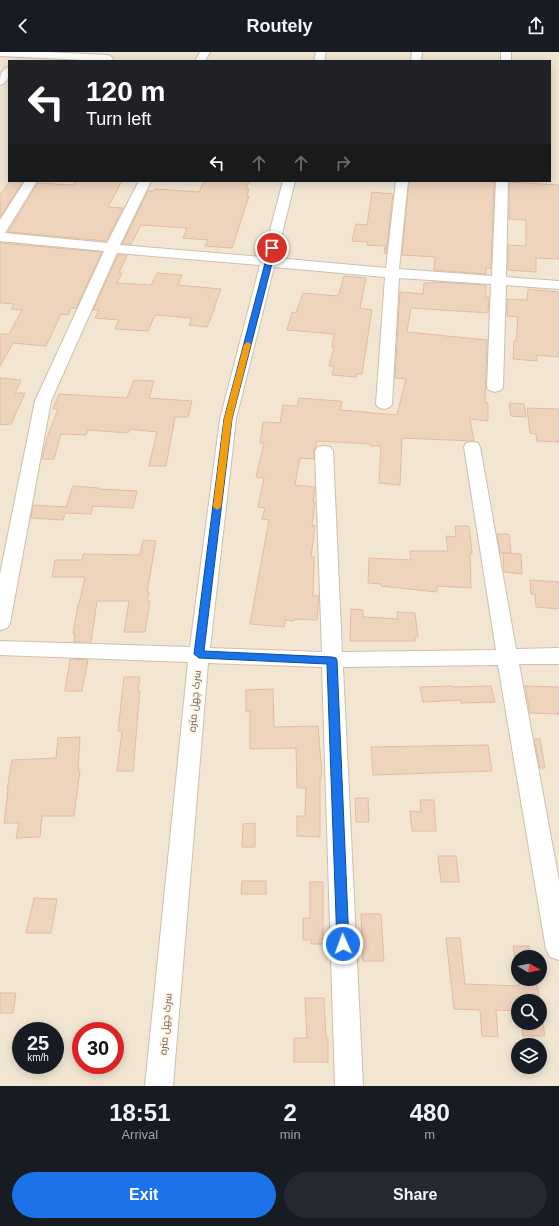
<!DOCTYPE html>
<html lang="en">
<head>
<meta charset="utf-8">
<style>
	:root { --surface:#171b24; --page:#242831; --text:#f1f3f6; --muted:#9ea1a6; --accent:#1a73e8 }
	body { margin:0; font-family:Helvetica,Cairo,sans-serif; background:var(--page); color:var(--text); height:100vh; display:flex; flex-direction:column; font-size:15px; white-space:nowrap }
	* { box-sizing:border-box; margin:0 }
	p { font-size:13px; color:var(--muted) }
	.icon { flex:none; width:22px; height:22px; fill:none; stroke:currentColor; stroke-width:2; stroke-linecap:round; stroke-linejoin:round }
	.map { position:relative; height:1034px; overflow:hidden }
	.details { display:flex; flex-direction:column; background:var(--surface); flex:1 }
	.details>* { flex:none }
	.banner { position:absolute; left:8px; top:8px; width:543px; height:122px; border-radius:0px; box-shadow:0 2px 10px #0003; background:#202124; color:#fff; overflow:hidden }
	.needle { width:26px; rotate:99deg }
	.fabs { position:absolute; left:511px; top:898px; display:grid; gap:8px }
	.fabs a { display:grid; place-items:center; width:36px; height:36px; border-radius:50%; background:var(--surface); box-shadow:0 2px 10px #0003; font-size:20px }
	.speed { position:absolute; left:12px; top:970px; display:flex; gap:8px; font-size:20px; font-weight:700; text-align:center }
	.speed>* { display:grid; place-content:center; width:52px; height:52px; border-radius:50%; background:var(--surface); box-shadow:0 2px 10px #0003; line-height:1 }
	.speed small { font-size:10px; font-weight:400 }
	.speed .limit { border:6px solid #d22; background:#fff; color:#111 }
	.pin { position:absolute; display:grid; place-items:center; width:34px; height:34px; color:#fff; margin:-17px; border:2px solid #fff; border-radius:50%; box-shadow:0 1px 4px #0007 }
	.me { position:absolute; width:44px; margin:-22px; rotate:358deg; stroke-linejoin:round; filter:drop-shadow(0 0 3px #0008) }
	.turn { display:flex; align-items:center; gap:14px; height:84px; padding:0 12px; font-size:18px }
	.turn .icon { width:52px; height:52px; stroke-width:2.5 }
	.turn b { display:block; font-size:28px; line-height:34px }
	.lanes { display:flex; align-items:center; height:38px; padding:0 12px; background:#0003; justify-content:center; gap:20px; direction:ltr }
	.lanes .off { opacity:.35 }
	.eta { display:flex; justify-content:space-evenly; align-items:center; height:68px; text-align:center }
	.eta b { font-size:24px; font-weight:700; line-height:28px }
	.button { display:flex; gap:8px; margin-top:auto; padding:8px 12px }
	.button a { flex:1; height:46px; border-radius:24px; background:var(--accent); color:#fff; font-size:16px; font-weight:700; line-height:46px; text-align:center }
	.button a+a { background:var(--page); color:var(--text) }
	header { display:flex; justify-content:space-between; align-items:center; height:52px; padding:0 12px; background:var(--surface); font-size:18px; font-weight:700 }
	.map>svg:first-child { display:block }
</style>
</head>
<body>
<header><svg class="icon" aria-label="back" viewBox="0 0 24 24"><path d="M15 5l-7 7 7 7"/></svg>Routely<svg class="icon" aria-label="share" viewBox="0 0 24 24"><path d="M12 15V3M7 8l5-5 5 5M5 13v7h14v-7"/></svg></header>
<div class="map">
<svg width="559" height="1034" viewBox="0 0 559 1034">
	<rect width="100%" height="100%" fill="#fbf3e4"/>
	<path fill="#f2e6d3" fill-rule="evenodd" d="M0,0H559V1034H0ZM9,9H550V129H9ZM518,905H540V927H518ZM518,949H540V971H518ZM21,979H55V1013H21ZM81,979H115V1013H81ZM518,993H540V1015H518Z"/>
	<g fill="#efd4bd" stroke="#e0bc9e">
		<polygon points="10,129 23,130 0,165 0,143"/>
		<polygon points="76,129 122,129 108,155 123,156 106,189 8,180 38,131 73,133"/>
		<polygon points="204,129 249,129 246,137 249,137 247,144 249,144 232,196 205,194 208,188 183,186 187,176 141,173 131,192 122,192 148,139 154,139 155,137 199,140"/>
		<polygon points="409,129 494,129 491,216 486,216 486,222 434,218 435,205 402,203"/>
		<polygon points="509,130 559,133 559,207 536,206 536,220 508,218 508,193 526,194 526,168 509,167"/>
		<polygon points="372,140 393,142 386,202 384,201 385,194 367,193 368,190 352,189 356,172 367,173"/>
		<polygon points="0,191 102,200 76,256 71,256 68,263 61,262 46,294 13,291 0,314 0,282 9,282 22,258 11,257 14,252 0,251"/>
		<polygon points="118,203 127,203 119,221 122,221 117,231 151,233 157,221 182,223 178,233 221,237 214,256 215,256 207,275 189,273 192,266 155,263 148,279 115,277 119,268 95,266 99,258 93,258"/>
		<polygon points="344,224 366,226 360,256 372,258 362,322 357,322 356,325 332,323 334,314 329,314 334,295 332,295 334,282 287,278 292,260 296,261 303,241 337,244 339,242"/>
		<polygon points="432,230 486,233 486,245 489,245 488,261 411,256 407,280 487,288 485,351 488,351 488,369 470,367 474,389 402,386 400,433 379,431 381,394 370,394 370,392 317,389 314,399 314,407 300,406 295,433 315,435 313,450 315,450 312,473 315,474 311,505 314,505 313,544 319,544 317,568 294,567 294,569 285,568 284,575 250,572 269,468 262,467 265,456 258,455 264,426 256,425 264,391 260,391 263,370 280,371 283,353 297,354 299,346 339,349 342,350 340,358 397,363 406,327 395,326 400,240 423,242 424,231 432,231"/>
		<polygon points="528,237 559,240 559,305 537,303 537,309 513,307 514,289 516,289 518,265 507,264 507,247 527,248"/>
		<polygon points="0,326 21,328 15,341 25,341 11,372 0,373"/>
		<polygon points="134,328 154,329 149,346 192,349 188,365 175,365 166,414 149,414 157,380 130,377 128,381 88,378 86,383 61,382 54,407 42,407 47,386 58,357 53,357 59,342 127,346"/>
		<polygon points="509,351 524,352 526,365 511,364"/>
		<polygon points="527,356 559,357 559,390 537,389 536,382 530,381"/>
		<polygon points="73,434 99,436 98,437 137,439 133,456 93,454 91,462 65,461 63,468 31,466 33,453 66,455"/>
		<polygon points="455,474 469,474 472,501 470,501 471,536 437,534 437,540 381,534 381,532 368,531 369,506 411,508 410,499 448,499 446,484 456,485"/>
		<polygon points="497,482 509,482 511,501 500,501"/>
		<polygon points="143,488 156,489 147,540 149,540 147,549 150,549 145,580 124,580 129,549 97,549 91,590 74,590 75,582 73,582 78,552 79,552 85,525 52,525 55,508 82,508 83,502 140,503"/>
		<polygon points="503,501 521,502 522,522 504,520"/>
		<polygon points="530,528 559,530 559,557 536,555 535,542 531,542"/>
		<polygon points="351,557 363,558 363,565 398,567 397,560 415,561 418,585 415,585 415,589 350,589"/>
		<polygon points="70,607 88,608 82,639 65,639"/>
		<polygon points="124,625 140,625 138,639 140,639 133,719 117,719 122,679 118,679"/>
		<polygon points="452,634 453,635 491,634 495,650 461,651 461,648 423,650 420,635"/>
		<polygon points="525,634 559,635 559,662 530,661"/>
		<polygon points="273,637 274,675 318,674 322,723 320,727 320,785 297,784 297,764 305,764 306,736 297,736 296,696 250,697 250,659 246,660 246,638"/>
		<polygon points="80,685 78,718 80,718 74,764 42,764 40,785 16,786 19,771 4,771 8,738 7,738 12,708 56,706 58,686"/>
		<polygon points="534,687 540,687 545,716 540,716"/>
		<polygon points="488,693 492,719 373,723 371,695"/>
		<polygon points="355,746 368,746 369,770 356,770"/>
		<polygon points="420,748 434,748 436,779 412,779 410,759 421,760"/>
		<polygon points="255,771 255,795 242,795 243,772"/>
		<polygon points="438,804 456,804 459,830 441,830"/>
		<polygon points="242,829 266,829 266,842 241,842"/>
		<polygon points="310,830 323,830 323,892 311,892 311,888 303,888 303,866 310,866"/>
		<polygon points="34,846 57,847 51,881 26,881"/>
		<polygon points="361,862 381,862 384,909 363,909"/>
		<polygon points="446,886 460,886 465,932 519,934 518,927 536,927 540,949 518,949 518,959 496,958 498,985 482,984 480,958 454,957"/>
		<polygon points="513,894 529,894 531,903 533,903 533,905 518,905 518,925"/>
		<polygon points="0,941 16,941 13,961 0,961"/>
		<polygon points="305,946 324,946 326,986 328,986 328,1010 294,1010 294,986 307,986"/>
		<polygon points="540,952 545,984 523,984 522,971 540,971"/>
	</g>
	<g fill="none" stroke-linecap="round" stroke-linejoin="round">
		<g stroke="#cebeae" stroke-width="2">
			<g id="minor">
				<polygon points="0,0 46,0 108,3 113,6 112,8 105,9 0,4"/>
				<polygon points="200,0 210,0 205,9 195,9"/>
				<polygon points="316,0 326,0 324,9 314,9"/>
				<polygon points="412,0 422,0 421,9 411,9"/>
				<rect x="501" y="0" width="10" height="9"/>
				<path d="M9,15C9,23 9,31 0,33C0,25 0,17 9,15Z"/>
				<polygon points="25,129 37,129 5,181 107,191 139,129 151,129 120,193 263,205 283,129 295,129 276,206 386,216 396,129 408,129 399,217 492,224 496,129 508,129 506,225 559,229 559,237 506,233 503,335 501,338 495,340 489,338 487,335 491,232 399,226 392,352 390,355 384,357 378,355 376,352 385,225 274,215 236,367 210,596 322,600 315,399 318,395 324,394 330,395 333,399 342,600 496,598 464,395 466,391 472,390 478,391 480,395 516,597 559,596 559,612 519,612 559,829 559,908 550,905 546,897 498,613 343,615 363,1034 335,1034 322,615 208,611 173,1034 145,1034 188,610 0,603 0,589 190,595 220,367 260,213 117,201 51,349 10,571 7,576 0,578 0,522 35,349 104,199 0,189 0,168"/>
			</g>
		</g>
		<use href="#minor" fill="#fff" fill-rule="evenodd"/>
	</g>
	<polygon fill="#1a73e8" stroke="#114b97" points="272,194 276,196 232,367 204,599 332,605 336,606 337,608 349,892 348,896 343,898 339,896 337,892 327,612 199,606 194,602 224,367 269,196"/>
	<polygon fill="#f59e0b" points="248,290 251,292 232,367 221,455 217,458 213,455 224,367 244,292"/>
	<g text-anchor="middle" stroke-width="4" stroke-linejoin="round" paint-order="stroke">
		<g font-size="10" fill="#725b4b" stroke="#fef7ea">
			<text transform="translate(194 649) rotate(-85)" y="4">سرک چهل متره</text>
			<text transform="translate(165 972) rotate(-85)" y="4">سرک چهل متره</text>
		</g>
	</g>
</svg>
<div class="fabs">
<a><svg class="needle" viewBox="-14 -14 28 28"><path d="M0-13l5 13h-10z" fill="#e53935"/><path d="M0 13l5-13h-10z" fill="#9ea1a6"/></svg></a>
<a><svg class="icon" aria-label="search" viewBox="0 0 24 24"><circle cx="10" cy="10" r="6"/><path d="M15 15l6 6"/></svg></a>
<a><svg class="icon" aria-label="layers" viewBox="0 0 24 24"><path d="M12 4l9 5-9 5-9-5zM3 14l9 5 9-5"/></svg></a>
</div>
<div class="speed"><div>25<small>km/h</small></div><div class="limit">30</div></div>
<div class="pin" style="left:272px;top:196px;background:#d93025"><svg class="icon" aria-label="arrive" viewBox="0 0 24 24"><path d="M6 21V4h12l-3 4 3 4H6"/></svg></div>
<svg class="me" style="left:343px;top:892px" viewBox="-20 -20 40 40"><circle r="17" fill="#1a73e8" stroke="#fff" stroke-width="3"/><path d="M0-11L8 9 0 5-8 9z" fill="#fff"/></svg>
<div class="banner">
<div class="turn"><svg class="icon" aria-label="left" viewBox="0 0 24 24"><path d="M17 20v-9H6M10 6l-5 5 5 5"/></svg><div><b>120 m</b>Turn left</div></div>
<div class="lanes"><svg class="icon" aria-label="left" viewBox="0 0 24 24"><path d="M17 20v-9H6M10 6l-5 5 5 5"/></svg><svg class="icon off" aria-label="ahead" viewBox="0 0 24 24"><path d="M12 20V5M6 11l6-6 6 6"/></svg><svg class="icon off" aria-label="ahead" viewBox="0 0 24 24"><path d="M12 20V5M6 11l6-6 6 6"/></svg><svg class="icon off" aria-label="right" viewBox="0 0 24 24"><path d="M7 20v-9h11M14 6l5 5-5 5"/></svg></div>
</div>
</div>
<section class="details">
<div class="eta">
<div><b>18:51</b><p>Arrival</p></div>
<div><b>2</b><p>min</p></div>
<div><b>480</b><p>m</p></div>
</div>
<div class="button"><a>Exit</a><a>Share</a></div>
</section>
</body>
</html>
